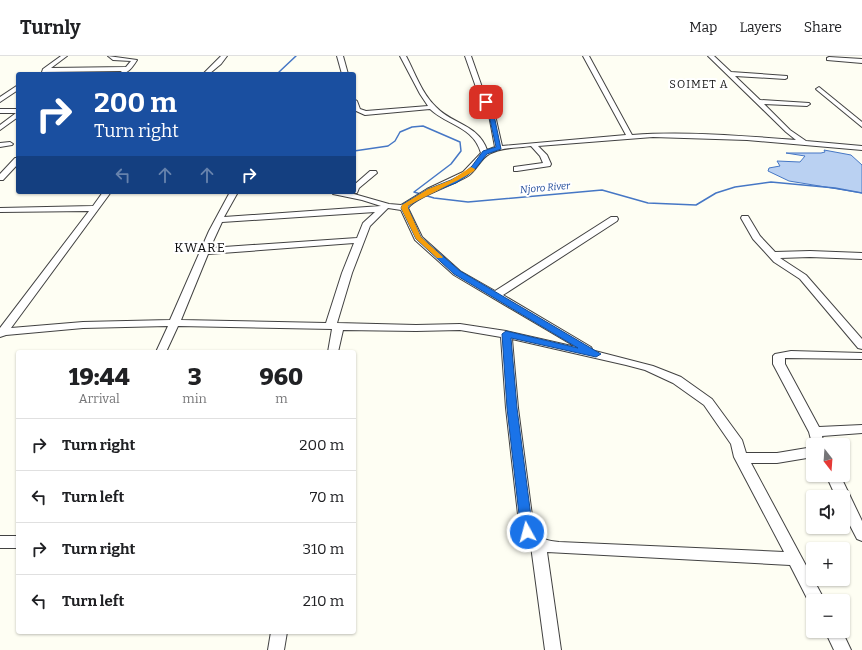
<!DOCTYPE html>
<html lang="en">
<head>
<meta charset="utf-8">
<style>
	:root { --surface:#fff; --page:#f6f6f6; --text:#202124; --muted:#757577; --line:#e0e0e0 }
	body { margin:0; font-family:Bitter,serif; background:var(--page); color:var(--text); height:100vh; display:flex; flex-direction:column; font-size:15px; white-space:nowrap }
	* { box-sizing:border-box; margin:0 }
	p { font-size:13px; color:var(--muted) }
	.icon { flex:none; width:22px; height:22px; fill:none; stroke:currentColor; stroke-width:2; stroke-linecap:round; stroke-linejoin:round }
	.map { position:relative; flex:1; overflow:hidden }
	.details { position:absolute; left:16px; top:294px; width:340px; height:284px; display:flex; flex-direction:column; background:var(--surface); border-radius:4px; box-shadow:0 1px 3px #0004 }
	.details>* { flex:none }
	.hud { position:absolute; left:16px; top:16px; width:340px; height:122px; border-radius:4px; box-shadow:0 1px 3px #0004; background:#1a4fa0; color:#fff; overflow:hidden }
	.needle { width:26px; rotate:163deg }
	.buttons { position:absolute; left:806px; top:382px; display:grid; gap:8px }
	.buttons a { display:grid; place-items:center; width:44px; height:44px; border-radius:4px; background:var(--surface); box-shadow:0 1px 3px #0004; font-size:20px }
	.pin { position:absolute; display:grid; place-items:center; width:34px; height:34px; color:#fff; margin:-17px; border-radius:8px; box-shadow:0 2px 6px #0006 }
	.me { position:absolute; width:44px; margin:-22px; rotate:353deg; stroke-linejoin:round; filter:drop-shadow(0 0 3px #0008) }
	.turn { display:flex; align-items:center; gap:14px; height:84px; padding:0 12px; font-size:18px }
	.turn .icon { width:52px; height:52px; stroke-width:2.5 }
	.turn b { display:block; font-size:28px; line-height:34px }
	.lanes { display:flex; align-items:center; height:38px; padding:0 12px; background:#0003; justify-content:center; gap:20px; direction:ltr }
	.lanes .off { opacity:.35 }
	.eta { display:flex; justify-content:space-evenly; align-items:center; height:68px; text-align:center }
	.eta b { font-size:24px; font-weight:800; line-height:28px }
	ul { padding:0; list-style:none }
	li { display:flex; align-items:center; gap:12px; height:52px; padding:0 12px; border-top:1px solid var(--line) }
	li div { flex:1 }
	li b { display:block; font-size:15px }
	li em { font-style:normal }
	header { display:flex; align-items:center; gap:24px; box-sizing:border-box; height:56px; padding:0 20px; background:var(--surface); border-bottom:1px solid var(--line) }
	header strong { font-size:19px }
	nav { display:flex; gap:22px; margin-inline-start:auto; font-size:14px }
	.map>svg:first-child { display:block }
</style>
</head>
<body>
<header>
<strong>Turnly</strong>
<nav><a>Map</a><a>Layers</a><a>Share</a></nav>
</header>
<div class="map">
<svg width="862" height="594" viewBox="0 0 862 594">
	<rect width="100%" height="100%" fill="#fefef3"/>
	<polygon fill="#bad1f2" stroke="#4677c5" points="824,94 851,99 862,109 862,137 789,125 768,115 769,112 780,110 777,105 800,106 805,100 786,97 821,97 825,96"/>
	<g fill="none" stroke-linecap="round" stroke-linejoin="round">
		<g stroke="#4677c5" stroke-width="1.5">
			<polyline points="280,18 279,16 296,0"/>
			<polyline points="354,95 388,90 395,85 400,76 412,71 423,70 460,86 461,95 451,108 414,136 434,142 468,146 602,134 648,147 696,149 716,137 735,131 771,126 835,132 862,137"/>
		</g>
		<g stroke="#424242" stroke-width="2">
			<g id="minor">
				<path d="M61,0H67L51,12L126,11L131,5L113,4L108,0L137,4C132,12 128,18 118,18L122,15L42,16L43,13Z"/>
				<polygon points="221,0 227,0 221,8 209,18 203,18"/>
				<polygon points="337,0 343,0 348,18 342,18"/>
				<path d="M400,0H406C415,17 422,38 436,51C452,68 479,69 487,94L495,91L489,59L477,34L465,0H471L483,34L495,59L502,90L626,79L583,0H589L632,79C686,75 742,80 796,84L786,76L708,0H714L731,16L787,20V22L785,23L735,20L760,44L809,47L810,48L807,50L764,48L790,74L806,85L862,90V94L747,84L653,81L538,90L547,99L551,108L550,110L517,115H514V111L543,107L540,100L531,90C518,92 501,91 489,98C481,102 476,115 468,120C454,129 416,141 408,152L422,181L460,215L495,235L611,161H617L618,163L617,165L503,239L591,291L592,293L591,294L653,310L681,321L712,343L742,384L746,397H777L813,391L809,376L773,308V300L775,298L791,295L862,297V303L785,302V308L819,371L862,369V377L822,380L824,389H813V401L777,407H751L825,545H813V551L811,550L790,509L547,496L561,594H545L531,490L525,485L520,476L506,352L501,281L460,274L416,275L343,274L338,296H328L332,273L178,270L166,296H156L168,270L83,272L6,279L0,281V272L89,155L0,156V152L93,150L103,136H111L11,272L83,266L170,264L209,175L230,136H238L224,161L381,150L362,144L333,138L332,136H347L389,148L401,149L427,133L463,116L481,97C473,70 448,70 430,53L365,59L354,54V43L357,45L360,53L366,55L428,50L420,38ZM388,152L401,154L415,184L454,219L576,291L506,275L460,268L416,269L337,267L352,217L370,170ZM375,156L363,167L357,182L210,192L222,166ZM354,187L342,217L326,267L181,264L208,198ZM512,283L626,309L645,314L673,327L704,349L731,388L734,401L784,496L559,486C548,485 541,483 534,475L518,352Z"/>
				<polygon points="829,1 862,3 862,7 827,4 827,2"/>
				<polygon points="18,29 18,34 0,46 0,41"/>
				<polygon points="819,31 862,66 862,71 817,34 816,33"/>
				<polygon points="0,53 18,53 18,61 0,74 0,69 16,57 0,57"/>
				<polygon points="10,86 13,88 12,89 0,91 0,87"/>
				<polygon points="15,102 18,102 18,108 3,124 0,124 0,118"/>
				<polygon points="370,115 376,115 377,117 359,132 357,137 351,137 354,136 354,129"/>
				<polygon points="742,160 748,160 760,180 775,196 810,195 862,197 862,203 810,201 780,202 806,219 862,283 862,293 858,292 800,223 774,206 753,183 741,162"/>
				<polygon points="826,419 840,419 862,465 862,485 857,483 843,456 843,441 836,441"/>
				<rect x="0" y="480" width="18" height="12"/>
				<polygon points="825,575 842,575 851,594 834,594"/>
				<polygon points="271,576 287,576 284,594 268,594"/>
			</g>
		</g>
		<use href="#minor" fill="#fff" fill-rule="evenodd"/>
	</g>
	<polygon fill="#1a73e8" stroke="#114b97" points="484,45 488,45 494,59 501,93 487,98 476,112 468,119 456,127 432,136 408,150 408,152 421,181 460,215 601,298 596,301 511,282 517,352 533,476 531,479 527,480 523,479 521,476 507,352 502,278 506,275 578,292 454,218 416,183 401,152 403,148 428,133 451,124 464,117 472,110 483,95 496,91 489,59"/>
	<path fill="#f59e0b" d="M471,111L475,113L474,115C453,128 430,137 408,150V152L421,181L443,201L442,202H437L416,183L401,152L402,149L428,133L451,124Z"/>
	<g text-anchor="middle" stroke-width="4" stroke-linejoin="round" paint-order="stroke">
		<g font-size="10" font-style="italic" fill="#204b9a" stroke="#fff">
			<text transform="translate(545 131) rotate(-5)" y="4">Njoro River</text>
		</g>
		<g font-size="11" letter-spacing="1" fill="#0f0f0f" stroke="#fff">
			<text x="699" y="32">SOIMET A</text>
		</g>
		<g font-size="13" letter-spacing="1" fill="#0f0f0f" stroke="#fff">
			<text x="200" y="196">KWARE</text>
		</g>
	</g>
</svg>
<div class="buttons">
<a><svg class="needle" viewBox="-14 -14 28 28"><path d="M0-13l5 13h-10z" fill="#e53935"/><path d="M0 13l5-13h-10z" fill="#757577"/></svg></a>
<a><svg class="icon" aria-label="sound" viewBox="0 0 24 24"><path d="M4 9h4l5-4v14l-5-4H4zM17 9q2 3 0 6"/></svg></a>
<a>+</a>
<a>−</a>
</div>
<div class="pin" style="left:486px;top:46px;background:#d93025"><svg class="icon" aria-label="arrive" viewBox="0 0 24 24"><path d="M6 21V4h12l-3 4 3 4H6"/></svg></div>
<svg class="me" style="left:527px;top:476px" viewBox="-20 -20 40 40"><circle r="17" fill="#1a73e8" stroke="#fff" stroke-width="3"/><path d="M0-11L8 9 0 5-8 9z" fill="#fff"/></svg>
<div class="hud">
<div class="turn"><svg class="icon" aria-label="right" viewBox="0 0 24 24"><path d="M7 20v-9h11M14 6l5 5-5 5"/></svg><div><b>200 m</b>Turn right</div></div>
<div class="lanes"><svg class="icon off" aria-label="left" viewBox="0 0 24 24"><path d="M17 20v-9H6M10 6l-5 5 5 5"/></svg><svg class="icon off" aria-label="ahead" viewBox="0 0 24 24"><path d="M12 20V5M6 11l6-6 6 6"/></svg><svg class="icon off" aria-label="ahead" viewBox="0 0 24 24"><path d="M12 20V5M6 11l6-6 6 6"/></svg><svg class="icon" aria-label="right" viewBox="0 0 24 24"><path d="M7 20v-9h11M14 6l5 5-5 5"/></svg></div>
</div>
<section class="details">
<div class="eta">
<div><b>19:44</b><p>Arrival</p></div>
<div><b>3</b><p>min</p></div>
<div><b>960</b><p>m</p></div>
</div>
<ul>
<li><svg class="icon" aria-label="right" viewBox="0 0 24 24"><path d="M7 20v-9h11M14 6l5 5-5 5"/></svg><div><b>Turn right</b></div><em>200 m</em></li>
<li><svg class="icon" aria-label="left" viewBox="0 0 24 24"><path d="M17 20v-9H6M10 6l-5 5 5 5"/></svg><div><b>Turn left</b></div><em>70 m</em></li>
<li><svg class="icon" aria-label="right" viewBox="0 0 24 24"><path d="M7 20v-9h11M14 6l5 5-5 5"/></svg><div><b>Turn right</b></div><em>310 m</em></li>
<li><svg class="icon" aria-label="left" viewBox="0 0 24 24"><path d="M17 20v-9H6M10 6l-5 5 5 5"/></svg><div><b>Turn left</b></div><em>210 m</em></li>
</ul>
</section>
</div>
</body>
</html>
